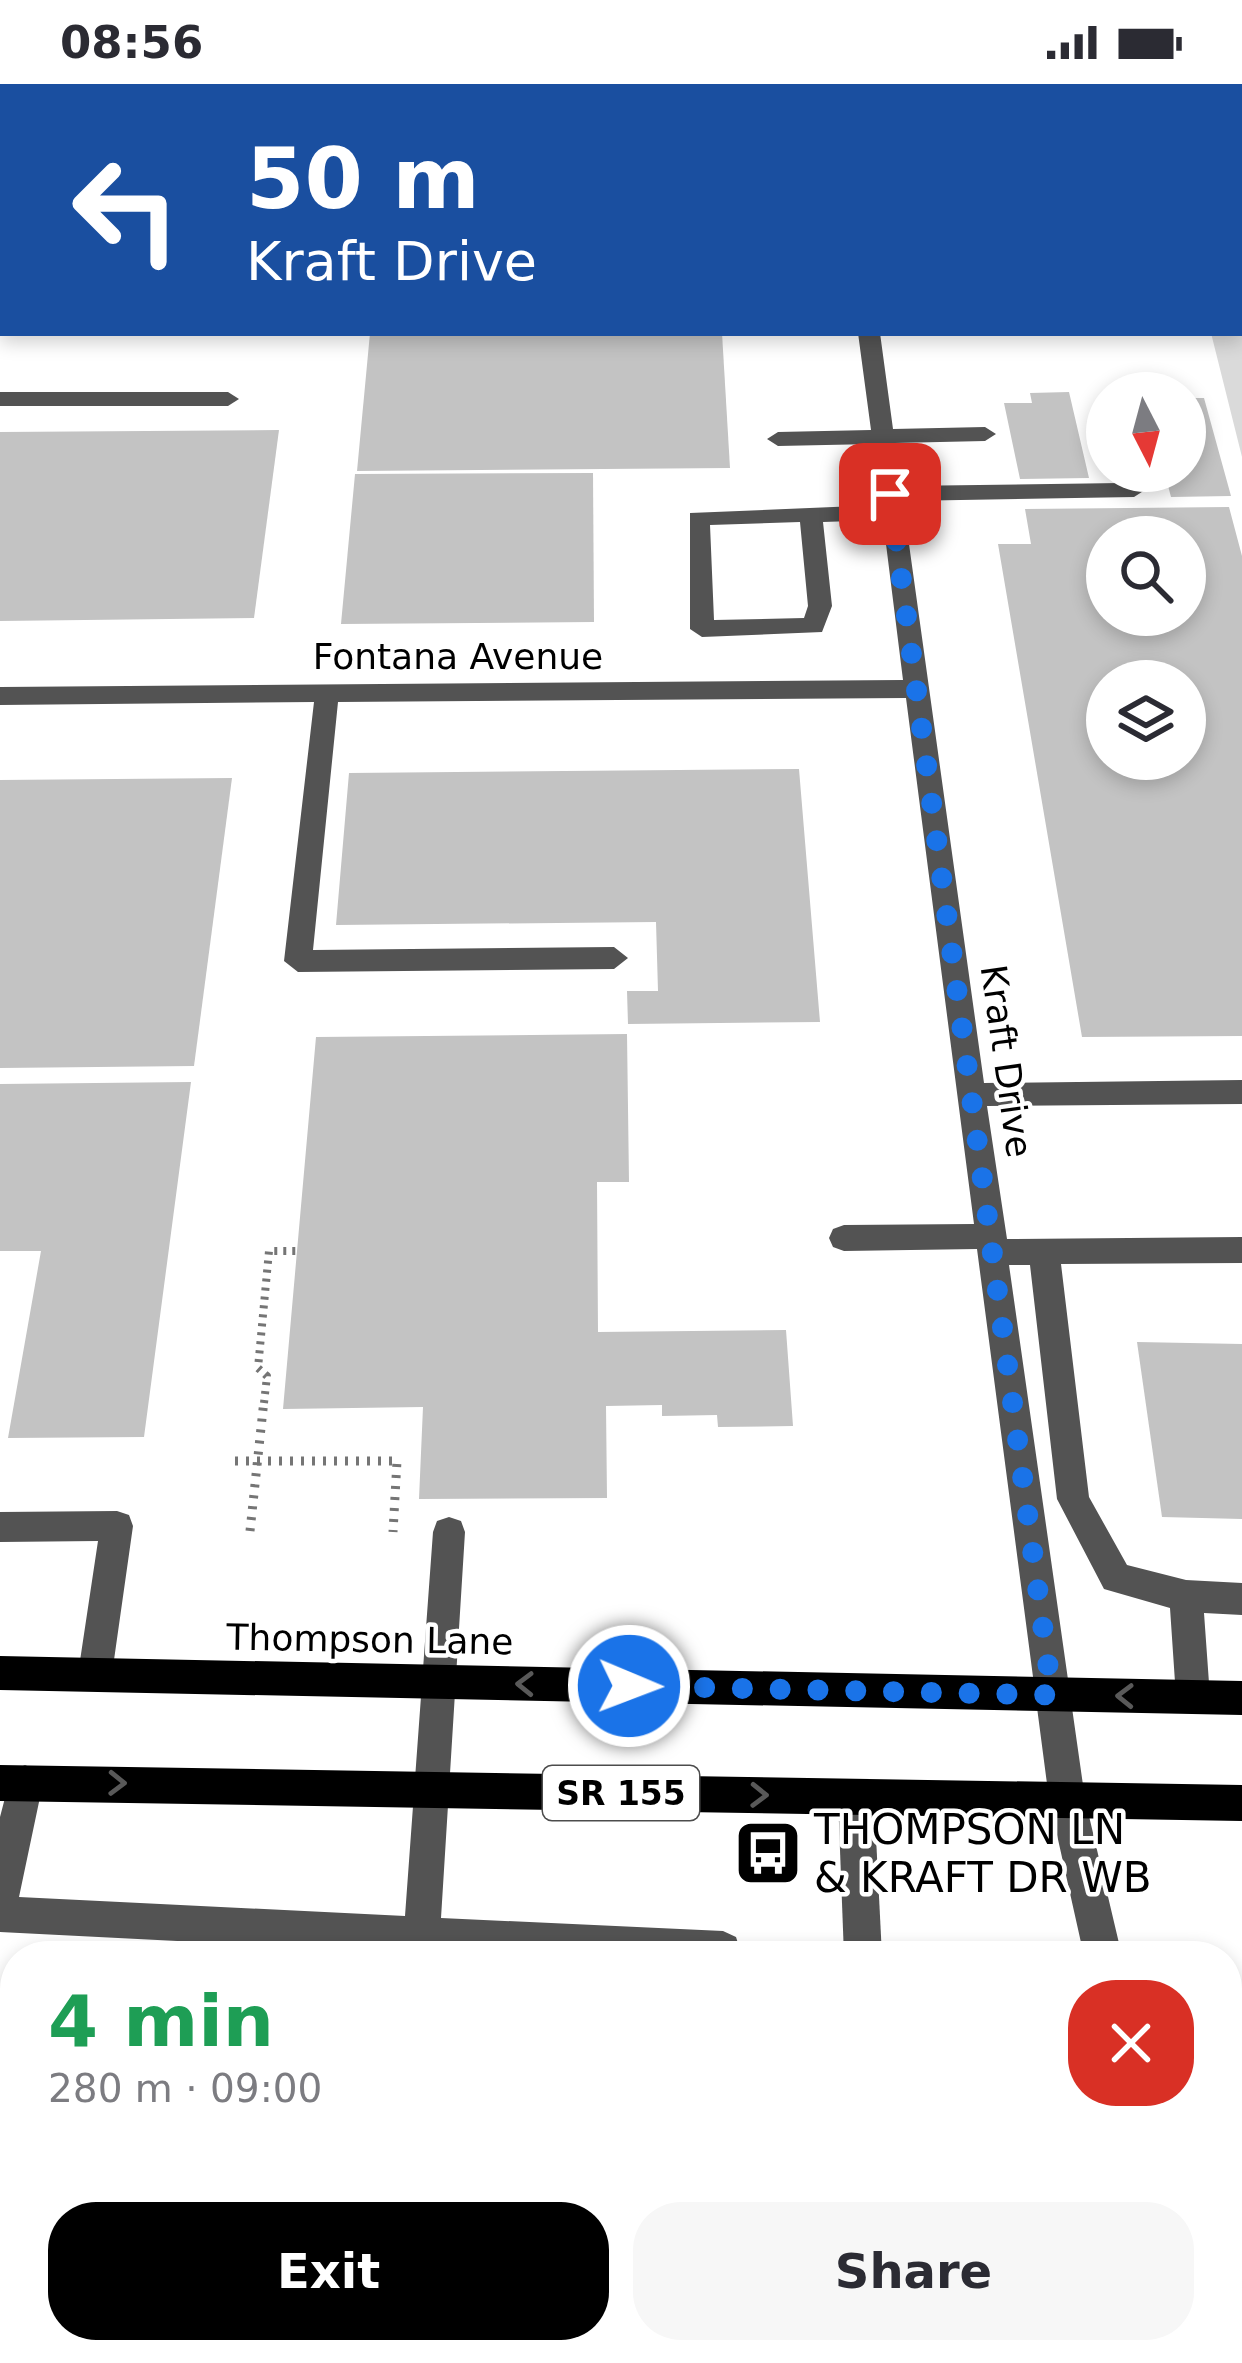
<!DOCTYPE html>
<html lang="en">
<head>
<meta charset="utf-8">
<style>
	:root { --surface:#fff; --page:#f7f7f7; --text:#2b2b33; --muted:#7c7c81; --accent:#000 }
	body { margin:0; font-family:"DejaVu Sans",sans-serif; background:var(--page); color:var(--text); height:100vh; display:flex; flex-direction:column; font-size:45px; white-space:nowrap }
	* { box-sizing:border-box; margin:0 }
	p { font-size:39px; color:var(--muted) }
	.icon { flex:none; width:66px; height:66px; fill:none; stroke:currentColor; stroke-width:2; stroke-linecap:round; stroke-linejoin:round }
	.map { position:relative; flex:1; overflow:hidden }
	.sheet { position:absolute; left:0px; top:1857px; width:1242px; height:423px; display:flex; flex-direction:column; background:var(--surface); border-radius:48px 48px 0 0; box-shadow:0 6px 18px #0003 }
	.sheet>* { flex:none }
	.top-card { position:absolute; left:0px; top:0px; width:1242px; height:252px; box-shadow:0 6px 18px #0003; background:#1a4fa0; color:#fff; overflow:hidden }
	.needle { width:78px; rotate:174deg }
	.fabs { position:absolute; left:1086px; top:288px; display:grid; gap:24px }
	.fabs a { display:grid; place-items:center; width:120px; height:120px; border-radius:50%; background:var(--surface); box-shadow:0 6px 18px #0003; font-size:60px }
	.pin { position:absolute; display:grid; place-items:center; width:102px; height:102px; color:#fff; margin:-51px; border-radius:24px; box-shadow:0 6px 18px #0006 }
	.me { position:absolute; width:132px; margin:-66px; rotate:91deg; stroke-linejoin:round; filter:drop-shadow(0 0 9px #0008) }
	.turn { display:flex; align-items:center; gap:42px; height:252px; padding:0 48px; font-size:54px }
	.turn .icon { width:156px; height:156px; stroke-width:2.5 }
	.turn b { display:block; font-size:84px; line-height:102px }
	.round { display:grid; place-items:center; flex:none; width:126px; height:126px; border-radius:48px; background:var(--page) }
	.overview { display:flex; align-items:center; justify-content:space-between; height:204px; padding:0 48px }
	h1 { font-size:72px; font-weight:800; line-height:90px; color:#1e9e55 }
	.action { display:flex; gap:24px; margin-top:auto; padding:24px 48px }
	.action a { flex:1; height:138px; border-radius:48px; background:var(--accent); color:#fff; font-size:48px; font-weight:800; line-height:138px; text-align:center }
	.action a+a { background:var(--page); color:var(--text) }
	.status { display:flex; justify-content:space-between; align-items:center; height:84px; padding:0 60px; background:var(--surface); direction:ltr }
	.status svg { height:33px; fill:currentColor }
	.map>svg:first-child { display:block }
</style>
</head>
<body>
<div class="status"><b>08:56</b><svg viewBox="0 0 49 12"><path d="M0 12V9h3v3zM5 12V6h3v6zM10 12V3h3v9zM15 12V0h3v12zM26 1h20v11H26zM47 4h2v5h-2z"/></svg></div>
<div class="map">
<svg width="1242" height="2279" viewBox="0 0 1242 2279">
	<rect width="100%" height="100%" fill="#fff"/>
	<polygon fill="#dadada" points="1150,0 1242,0 1242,373 1211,249 1239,249 1239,3"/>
	<g fill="#c3c3c3" fill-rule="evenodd">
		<polygon points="370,249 722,249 730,384 357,387"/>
		<polygon points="1069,308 1089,394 1020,395 1004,319 1032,319 1030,309"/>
		<polygon points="1185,314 1204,314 1231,412 1171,413 1164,387 1185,387"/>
		<polygon points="279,346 254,534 0,537 0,348"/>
		<polygon points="593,389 594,538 341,540 355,390"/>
		<path d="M1229,423L1242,472V952L1082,953L998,460H1031L1025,425ZM1107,453H1185V531H1107ZM1107,597H1185V675H1107Z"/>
		<polygon points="799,685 820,938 628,940 627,907 658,907 656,838 336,841 349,689"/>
		<polygon points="232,694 194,982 0,984 0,696"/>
		<polygon points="627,950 629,1098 597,1098 598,1248 786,1246 793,1342 718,1343 717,1331 662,1332 662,1321 606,1322 607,1414 419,1415 423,1323 283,1325 316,953"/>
		<polygon points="191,998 144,1353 8,1354 41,1167 0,1167 0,1000"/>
		<polygon points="1137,1258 1242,1260 1242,1435 1162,1433"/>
		<polygon points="12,2196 15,2265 303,2265 302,2279 0,2279"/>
	</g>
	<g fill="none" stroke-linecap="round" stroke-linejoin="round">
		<polyline stroke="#757575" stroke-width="8" stroke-dasharray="3 6" stroke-linecap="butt" points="264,1319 267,1292 258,1284 269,1167 297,1167"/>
		<g stroke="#757575" stroke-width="9" stroke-dasharray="3 8" stroke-linecap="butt">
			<polyline points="235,1377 397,1377 393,1448"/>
			<polyline points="250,1447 264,1316"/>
		</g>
		<g fill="#535353" fill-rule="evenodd">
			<polygon points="824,0 842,0 843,3 825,3"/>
			<rect x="0" y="150" width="3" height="12"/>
			<path d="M858,249H880L893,345L985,343L996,350L985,357L895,359L901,402L1121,399L1118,387H1140L1145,406L1134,413L903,417L984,999L1242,996V1020L987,1022L1007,1155L1242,1153V1179L1061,1180L1089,1413L1127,1481L1186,1496L1242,1499V1531L1204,1529L1210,1613L1205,1625L1193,1630L1181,1625L1176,1613L1170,1524L1104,1505L1057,1415L1030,1181H1009L1085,1715L1122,1872H1084L1049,1715L977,1165L844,1167L833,1163L829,1154L833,1145L844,1141L974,1140L906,614L338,618L313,866L614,863L628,874L614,885L298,888L284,877L314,618L0,621V603L903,596L883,436L823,438L832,522L822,548L702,553L690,545V429L881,421L873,360L778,362L767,355L778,348L871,346ZM800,438L808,522L804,534L714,536L710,441Z"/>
			<polygon points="0,308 228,308 239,315 228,322 0,322"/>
			<polygon points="117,1427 129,1431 133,1442 112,1590 107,1602 95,1607 83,1602 78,1590 98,1457 0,1458 0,1428"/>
			<polygon points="449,1433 461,1437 465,1448 441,1834 723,1847 736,1853 742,1872 473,1872 0,1848 0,1733 12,1687 25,1681 38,1687 43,1699 19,1813 405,1832 433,1448 437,1437"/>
			<polygon points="856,1695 869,1700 874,1713 882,1872 844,1872 838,1713 843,1700"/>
			<polygon points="702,2265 742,2265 743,2279 701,2279"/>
		</g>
		<g fill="#000" fill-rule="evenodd">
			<polygon points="0,1572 1242,1597 1242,1631 0,1606"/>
			<polygon points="0,1681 1242,1701 1242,1737 0,1717"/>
		</g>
	</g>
	<defs><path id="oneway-chevron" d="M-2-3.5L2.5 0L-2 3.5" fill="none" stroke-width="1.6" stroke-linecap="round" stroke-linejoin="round" transform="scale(3)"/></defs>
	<g stroke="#595959">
		<use href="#oneway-chevron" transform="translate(525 1600) rotate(-179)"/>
		<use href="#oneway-chevron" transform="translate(1125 1612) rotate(-179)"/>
		<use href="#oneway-chevron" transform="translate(117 1699) rotate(1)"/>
		<use href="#oneway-chevron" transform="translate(759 1711) rotate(1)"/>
	</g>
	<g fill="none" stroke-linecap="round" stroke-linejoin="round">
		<polyline stroke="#1a73e8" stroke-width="21" stroke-dasharray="0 37.8" points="629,1602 1052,1611 890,410"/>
	</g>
	<defs>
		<g id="bus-square" transform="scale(3.45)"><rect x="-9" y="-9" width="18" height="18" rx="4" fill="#000" stroke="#fff"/><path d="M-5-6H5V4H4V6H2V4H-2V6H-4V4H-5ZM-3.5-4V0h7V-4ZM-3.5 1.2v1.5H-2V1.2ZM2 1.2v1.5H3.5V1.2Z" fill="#fff"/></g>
	</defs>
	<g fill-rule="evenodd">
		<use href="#bus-square" x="768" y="1769"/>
	</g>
	<g text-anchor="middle" stroke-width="9" stroke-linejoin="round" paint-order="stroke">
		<rect fill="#fff" stroke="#4c4c4c" stroke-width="3" x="543" y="1682" width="156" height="54" rx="9"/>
		<g font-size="33" font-weight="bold" fill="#000">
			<text x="621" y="1721">SR 155</text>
		</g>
		<g font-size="36" fill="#000" stroke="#fff">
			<text x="458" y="585">Fontana Avenue</text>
			<text transform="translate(1007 977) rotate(82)" y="13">Kraft Drive</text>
			<text transform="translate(370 1555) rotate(1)" y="13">Thompson Lane</text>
		</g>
		<g font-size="42" fill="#000" stroke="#fff" text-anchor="start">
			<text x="814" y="1760">THOMPSON LN<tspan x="814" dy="48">&amp; KRAFT DR WB</tspan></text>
		</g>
	</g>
</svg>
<div class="fabs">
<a><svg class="needle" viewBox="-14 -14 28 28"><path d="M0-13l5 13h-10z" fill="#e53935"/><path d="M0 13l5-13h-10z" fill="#7c7c81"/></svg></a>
<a><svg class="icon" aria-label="search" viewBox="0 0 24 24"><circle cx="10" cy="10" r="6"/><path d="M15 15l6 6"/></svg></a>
<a><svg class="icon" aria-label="layers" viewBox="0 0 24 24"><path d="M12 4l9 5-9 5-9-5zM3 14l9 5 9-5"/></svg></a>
</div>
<div class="pin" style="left:890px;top:410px;background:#d93025"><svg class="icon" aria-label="arrive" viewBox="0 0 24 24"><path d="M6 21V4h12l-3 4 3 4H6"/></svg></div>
<svg class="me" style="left:629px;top:1602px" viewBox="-20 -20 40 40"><circle r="17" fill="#1a73e8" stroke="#fff" stroke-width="3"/><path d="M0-11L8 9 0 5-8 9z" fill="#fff"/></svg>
<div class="top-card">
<div class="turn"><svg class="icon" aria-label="left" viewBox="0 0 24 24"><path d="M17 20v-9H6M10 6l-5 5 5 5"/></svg><div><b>50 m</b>Kraft Drive</div></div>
</div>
<section class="sheet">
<div class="overview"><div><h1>4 min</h1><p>280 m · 09:00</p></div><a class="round" style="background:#d93025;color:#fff"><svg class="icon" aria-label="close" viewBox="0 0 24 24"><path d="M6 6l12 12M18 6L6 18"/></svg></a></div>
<div class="action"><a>Exit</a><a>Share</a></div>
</section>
</div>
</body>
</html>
